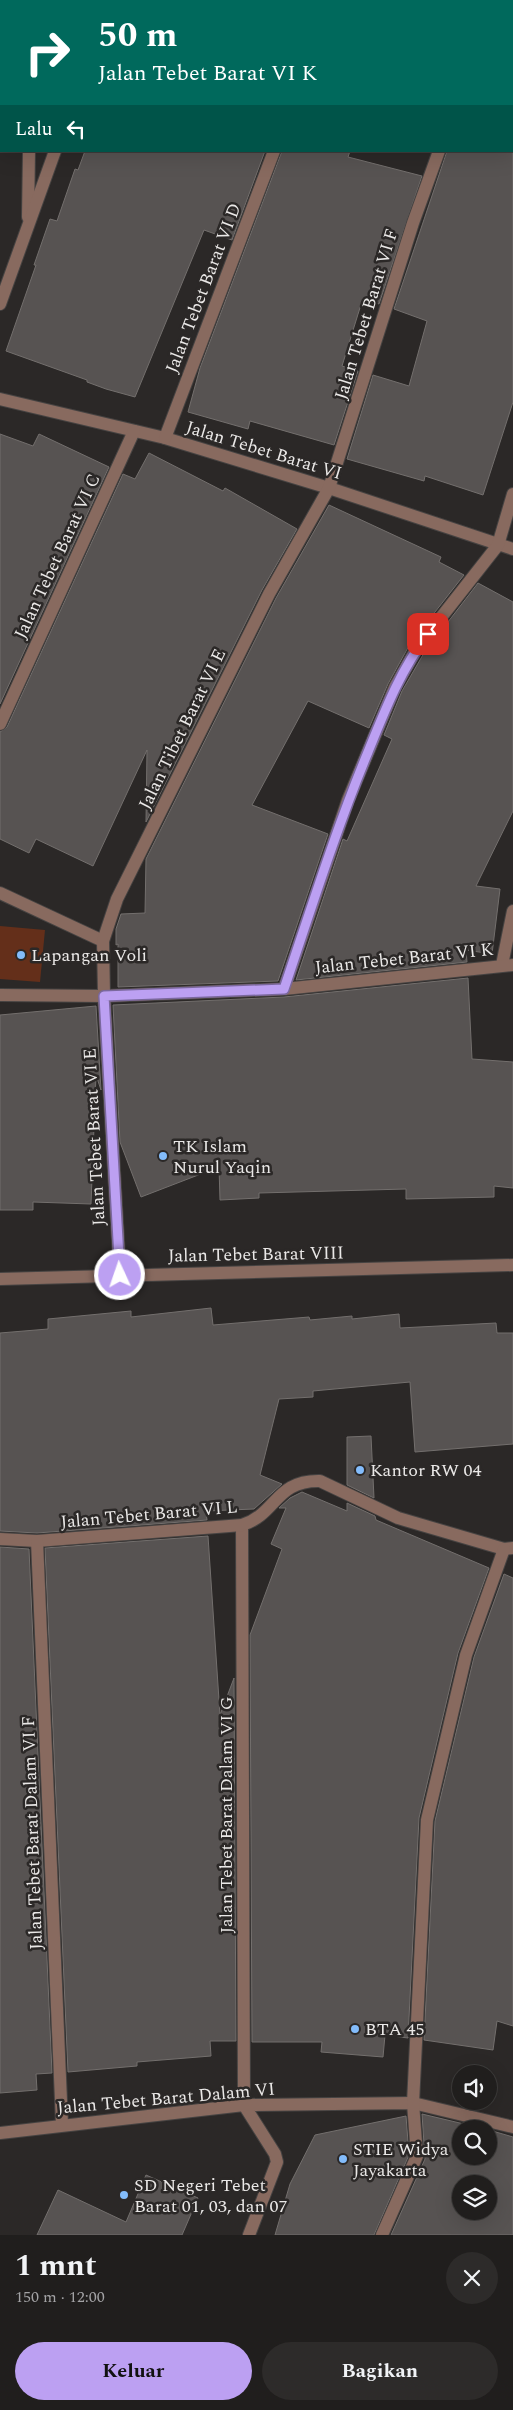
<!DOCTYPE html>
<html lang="id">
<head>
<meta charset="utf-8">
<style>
	:root { --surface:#201e1d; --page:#2d2b2a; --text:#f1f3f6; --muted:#a2a2a4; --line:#3d3c3b; --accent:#bca0f2 }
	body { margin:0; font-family:Spectral,serif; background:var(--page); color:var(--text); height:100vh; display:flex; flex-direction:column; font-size:19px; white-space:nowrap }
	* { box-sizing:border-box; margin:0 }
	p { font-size:16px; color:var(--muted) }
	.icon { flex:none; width:28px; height:28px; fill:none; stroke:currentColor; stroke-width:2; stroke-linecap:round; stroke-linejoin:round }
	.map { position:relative; height:2235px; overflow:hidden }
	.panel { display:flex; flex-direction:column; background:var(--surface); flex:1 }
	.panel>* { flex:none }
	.banner { position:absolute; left:0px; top:0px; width:514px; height:152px; box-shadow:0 5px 20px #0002,0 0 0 1px var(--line); background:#00695c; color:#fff; overflow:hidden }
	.fabs { position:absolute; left:452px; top:2065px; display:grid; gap:10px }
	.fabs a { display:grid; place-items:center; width:45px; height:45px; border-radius:50%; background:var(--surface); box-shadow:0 5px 20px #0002,0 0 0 1px var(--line); font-size:25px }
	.pin { position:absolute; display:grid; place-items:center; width:42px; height:42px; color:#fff; margin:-21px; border-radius:10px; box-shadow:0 2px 8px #0006 }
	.me { position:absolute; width:55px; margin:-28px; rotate:357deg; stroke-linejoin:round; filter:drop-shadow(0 0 4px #0008) }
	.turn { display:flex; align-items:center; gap:18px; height:105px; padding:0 15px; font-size:22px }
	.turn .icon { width:65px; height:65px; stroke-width:2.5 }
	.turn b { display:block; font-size:35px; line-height:42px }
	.then { display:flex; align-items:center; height:48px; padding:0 15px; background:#0003; gap:10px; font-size:19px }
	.round { display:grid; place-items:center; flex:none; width:52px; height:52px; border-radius:26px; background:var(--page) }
	.overview { display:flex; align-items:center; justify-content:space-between; height:85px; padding:0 15px }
	h1 { font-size:30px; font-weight:700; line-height:38px }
	.cta { display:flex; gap:10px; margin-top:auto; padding:10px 15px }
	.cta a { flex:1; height:58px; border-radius:30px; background:var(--accent); color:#111; font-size:20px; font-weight:700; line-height:58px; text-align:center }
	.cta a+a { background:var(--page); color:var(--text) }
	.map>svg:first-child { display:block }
</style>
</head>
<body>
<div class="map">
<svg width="513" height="2235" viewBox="0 0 513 2235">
	<rect width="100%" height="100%" fill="#2b2827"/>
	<polygon fill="#642f1a" points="0,926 45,930 40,982 0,979"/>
	<g fill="#575352" stroke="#736f6d" fill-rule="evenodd">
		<polygon points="85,151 265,151 232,240 204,230 135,397 106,389 87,382 87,380 6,351 36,265 34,265 50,219 57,221 75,169 78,170"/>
		<polygon points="282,151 350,151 348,157 422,176 379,304 363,298 342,366 358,371 334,445 250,421 248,429 188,412 200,368"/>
		<polygon points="447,151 513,151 513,402 483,495 425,476 424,481 347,459 373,375 409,386 427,321 394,309"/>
		<polygon points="0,434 33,446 39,434 109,467 0,704"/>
		<polygon points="149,453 223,491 225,488 297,529 262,590 146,822 147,750 93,866 36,839 29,853 0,839 0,732 7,727 123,474 135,479"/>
		<polygon points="329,505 441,557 439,562 464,575 410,644 388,684 369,728 308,701 252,805 328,834 278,981 118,987 118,944 116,945 116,929 121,914 145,913 146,859 276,598"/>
		<polygon points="478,583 513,602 513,811 476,886 500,889 492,954 466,950 467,962 296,980 343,839 347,841 392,739 384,735 402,691 424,653"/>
		<polygon points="468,978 472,1059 513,1062 513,1188 494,1186 494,1197 406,1199 406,1189 259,1193 259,1198 220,1200 219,1167 141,1197 120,1142 113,1005 284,997"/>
		<polygon points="96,1006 101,1090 96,1075 91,1204 33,1202 33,1210 0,1210 0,1015"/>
		<polygon points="211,1308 213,1325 309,1317 310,1320 352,1316 352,1319 399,1314 400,1328 496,1323 497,1333 513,1333 513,1444 415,1452 410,1382 313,1391 313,1397 279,1399 260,1475 282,1484 254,1509 206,1511 207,1520 37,1533 0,1531 0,1333 48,1329 48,1319 131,1311 131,1317"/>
		<polygon points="371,1436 374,1498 347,1485 347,1437"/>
		<polygon points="302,1492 347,1511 347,1503 375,1516 376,1520 489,1568 458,1653 419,1818 408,2038 385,2035 383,2057 321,2052 322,2042 252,2042 250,1635 282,1549 271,1544 286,1508 279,1508 290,1498"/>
		<polygon points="208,1536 220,1715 234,1678 236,2041 210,2041 211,2056 137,2062 137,2066 68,2072 45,1548"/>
		<polygon points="0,1547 29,1549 52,2073 36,2074 37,2090 0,2093"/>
		<polygon points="504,1574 513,1578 513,2026 497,2021 493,2050 424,2040 435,1821 474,1657"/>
		<path d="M422,2114L485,2129H461V2156H489V2130L513,2137V2235H391L425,2159ZM461,2184H489V2211H461Z"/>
		<polygon points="406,2116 409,2155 374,2235 275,2235 290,2184 315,2135"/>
		<polygon points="146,2175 198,2198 182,2235 37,2235 58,2190 126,2222"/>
	</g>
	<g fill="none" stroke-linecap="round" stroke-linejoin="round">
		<g stroke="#464342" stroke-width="14">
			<g id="minor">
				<polyline points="272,1 275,0"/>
				<polyline points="512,74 513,74"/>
				<polyline points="28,217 29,151"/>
				<polyline points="0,304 55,151"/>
				<polyline points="0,399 165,438 329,488 513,549"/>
				<polyline points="165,438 274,151"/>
				<polyline points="0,724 134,431"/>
				<polyline points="0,893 103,941"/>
				<polyline points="502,965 513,911"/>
				<polyline points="284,989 348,800 395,687 417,648 498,545 513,494"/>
				<polyline points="0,995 104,996 284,989 513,965"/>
				<polyline points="120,1275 104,996 103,941 117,899 269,594 329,488 413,223 439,151"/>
				<polyline points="0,1279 513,1265"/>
				<polyline points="242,1525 244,2105 275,2154 277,2162 249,2235"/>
				<path d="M0,1539L37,1541L242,1525C277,1514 275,1480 320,1481L398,1518L504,1549L513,1548"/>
				<polyline points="37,1541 62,2124"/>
				<polyline points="0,2133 244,2105 413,2103 513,2127"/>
				<polyline points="382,2235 417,2156 413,2103 427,1820 466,1655 504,1549"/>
			</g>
		</g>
		<use href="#minor" stroke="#886a5f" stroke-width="12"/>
	</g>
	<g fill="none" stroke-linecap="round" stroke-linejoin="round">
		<g stroke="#7a689d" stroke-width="12">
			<path id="route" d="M120,1275L104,996L284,989C311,909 336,829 368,752C385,710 401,669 428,634"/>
		</g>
		<use href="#route" stroke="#bca0f2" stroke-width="9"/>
	</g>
	<g fill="#83bcfb" stroke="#2b2827" stroke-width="2">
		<circle cx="21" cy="955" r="5"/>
		<circle cx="163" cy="1156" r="5"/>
		<circle cx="360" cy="1470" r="5"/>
		<circle cx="355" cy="2029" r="5"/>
		<circle cx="343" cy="2159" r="5"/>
		<circle cx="124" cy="2195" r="5"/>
	</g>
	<g text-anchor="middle" stroke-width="5" stroke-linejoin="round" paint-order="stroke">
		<g font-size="18" fill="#eae8e7" stroke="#2b2827">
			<text transform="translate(203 288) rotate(-69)" y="6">Jalan Tebet Barat VI D</text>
			<text transform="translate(366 314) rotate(-73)" y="6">Jalan Tebet Barat VI F</text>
			<text transform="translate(264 450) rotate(17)" y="6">Jalan Tebet Barat VI</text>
			<text transform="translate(57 556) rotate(-65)" y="6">Jalan Tebet Barat VI C</text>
			<text transform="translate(182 729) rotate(-64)" y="6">Jalan Tibet Barat VI E</text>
			<text transform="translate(404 958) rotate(-6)" y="6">Jalan Tebet Barat VI K</text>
			<text transform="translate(94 1137) rotate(-93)" y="6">Jalan Tebet Barat VI E</text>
			<text transform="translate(256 1254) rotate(-1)" y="6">Jalan Tebet Barat VIII</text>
			<text transform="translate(149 1514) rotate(-5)" y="6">Jalan Tebet Barat VI L</text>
			<text transform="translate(226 1815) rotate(-90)" y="6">Jalan Tebet Barat Dalam VI G</text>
			<text transform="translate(32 1833) rotate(-92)" y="6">Jalan Tebet Barat Dalam VI F</text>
			<text transform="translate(166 2098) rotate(-5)" y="6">Jalan Tebet Barat Dalam VI</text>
		</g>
		<g font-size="18" fill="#eae8e7" stroke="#2b2827" text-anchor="start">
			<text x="31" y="961">Lapangan Voli</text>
			<text x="173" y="1152">TK Islam<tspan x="173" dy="21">Nurul Yaqin</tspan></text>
			<text x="370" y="1476">Kantor RW 04</text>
			<text x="365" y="2035">BTA 45</text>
			<text x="353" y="2155">STIE Widya<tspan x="353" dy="21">Jayakarta</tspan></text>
			<text x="134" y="2191">SD Negeri Tebet<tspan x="134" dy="21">Barat 01, 03, dan 07</tspan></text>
		</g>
	</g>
</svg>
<div class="fabs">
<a><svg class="icon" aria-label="sound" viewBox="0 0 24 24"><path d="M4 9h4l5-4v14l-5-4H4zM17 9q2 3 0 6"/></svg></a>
<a><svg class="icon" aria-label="search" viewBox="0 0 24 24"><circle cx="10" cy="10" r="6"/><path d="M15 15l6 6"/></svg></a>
<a><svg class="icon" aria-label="layers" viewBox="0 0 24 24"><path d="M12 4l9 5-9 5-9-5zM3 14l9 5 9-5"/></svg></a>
</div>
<div class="pin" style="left:428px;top:634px;background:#d93025"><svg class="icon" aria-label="arrive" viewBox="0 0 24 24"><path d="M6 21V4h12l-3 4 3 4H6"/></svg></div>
<svg class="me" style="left:120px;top:1275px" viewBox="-20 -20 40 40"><circle r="17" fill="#bca0f2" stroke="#fff" stroke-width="3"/><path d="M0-11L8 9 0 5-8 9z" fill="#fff"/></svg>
<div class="banner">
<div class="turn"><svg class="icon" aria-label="right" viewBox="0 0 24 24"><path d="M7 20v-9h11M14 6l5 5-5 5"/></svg><div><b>50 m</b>Jalan Tebet Barat VI K</div></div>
<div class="then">Lalu<svg class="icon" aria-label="left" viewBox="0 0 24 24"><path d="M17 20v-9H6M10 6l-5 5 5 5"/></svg></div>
</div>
</div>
<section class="panel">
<div class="overview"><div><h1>1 mnt</h1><p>150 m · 12:00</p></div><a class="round"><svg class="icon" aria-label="close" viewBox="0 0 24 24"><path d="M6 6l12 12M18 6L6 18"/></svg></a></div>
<div class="cta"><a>Keluar</a><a>Bagikan</a></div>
</section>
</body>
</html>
